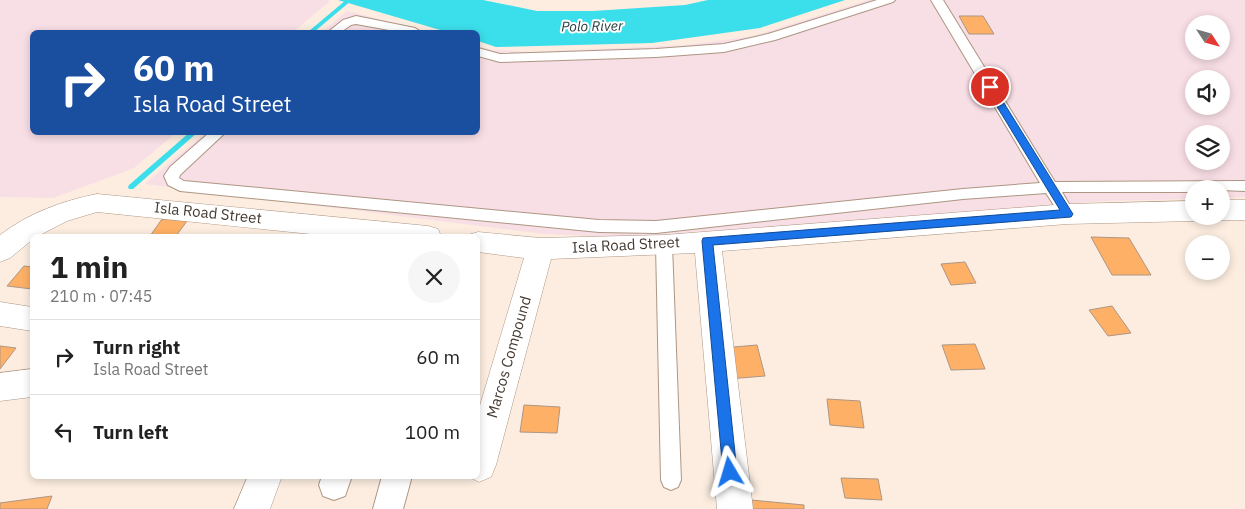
<!DOCTYPE html>
<html lang="en">
<head>
<meta charset="utf-8">
<style>
	:root { --surface:#fff; --page:#f6f6f6; --text:#222; --muted:#767676; --line:#e0e0e0 }
	body { margin:0; font-family:"IBM Plex Sans",sans-serif; background:var(--page); color:var(--text); height:100vh; display:flex; flex-direction:column; font-size:19px; white-space:nowrap }
	* { box-sizing:border-box; margin:0 }
	p { font-size:16px; color:var(--muted) }
	.icon { flex:none; width:28px; height:28px; fill:none; stroke:currentColor; stroke-width:2; stroke-linecap:round; stroke-linejoin:round }
	.map { position:relative; flex:1; overflow:hidden }
	.panel { position:absolute; left:30px; top:234px; width:450px; height:245px; display:flex; flex-direction:column; background:var(--surface); border-radius:8px; box-shadow:0 2px 8px #0003 }
	.panel>* { flex:none }
	.guide { position:absolute; left:30px; top:30px; width:450px; height:105px; border-radius:8px; box-shadow:0 2px 8px #0003; background:#1a4fa0; color:#fff; overflow:hidden }
	.needle { width:32px; rotate:126deg }
	.buttons { position:absolute; left:1185px; top:15px; display:grid; gap:10px }
	.buttons a { display:grid; place-items:center; width:45px; height:45px; border-radius:50%; background:var(--surface); box-shadow:0 2px 8px #0003; font-size:25px }
	.pin { position:absolute; display:grid; place-items:center; width:42px; height:42px; color:#fff; margin:-21px; border:2px solid #fff; border-radius:50%; box-shadow:0 1px 5px #0007 }
	.me { position:absolute; width:55px; margin:-28px; rotate:353deg; stroke-linejoin:round; filter:drop-shadow(0 0 4px #0008) }
	.turn { display:flex; align-items:center; gap:18px; height:105px; padding:0 20px; font-size:22px }
	.turn .icon { width:65px; height:65px; stroke-width:2.5 }
	.turn b { display:block; font-size:35px; line-height:42px }
	.round { display:grid; place-items:center; flex:none; width:52px; height:52px; border-radius:26px; background:var(--page) }
	.headline { display:flex; align-items:center; justify-content:space-between; height:85px; padding:0 20px }
	h1 { font-size:30px; font-weight:800; line-height:38px }
	ul { padding:0; list-style:none }
	li { display:flex; align-items:center; gap:15px; height:75px; padding:0 20px; border-top:1px solid var(--line) }
	li div { flex:1 }
	li b { display:block; font-size:19px }
	li em { font-style:normal }
	.map>svg:first-child { display:block }
</style>
</head>
<body>
<div class="map">
<svg width="1245" height="509" viewBox="0 0 1245 509">
	<rect width="100%" height="100%" fill="#fcede0"/>
	<g fill="#f8dee5" fill-rule="evenodd">
		<polygon points="0,0 327,0 330,1 293,32 32,32 32,132 176,133 134,168 53,198 0,197"/>
		<path d="M868,0H1245V197L1221,198V189H1194V199L1102,201L637,238L545,234L145,184L205,133L478,132V46L493,50L532,52L686,45L753,36ZM1194,24H1221V51H1194ZM1194,79H1221V106H1194ZM1194,134H1221V161H1194Z"/>
		<polygon points="347,11 431,32 322,32"/>
	</g>
	<polygon fill="#3bdeeb" points="338,0 483,0 537,11 593,11 685,5 708,0 845,0 760,28 652,43 496,47 478,41 478,32 447,32"/>
	<g fill="none" stroke-linecap="round" stroke-linejoin="round">
		<g fill="#3bdeeb" fill-rule="evenodd">
			<polygon points="346,0 352,0 314,32 309,32 309,31"/>
			<polygon points="190,132 198,132 133,189 129,189 128,187 129,185"/>
		</g>
	</g>
	<g fill="#feb066" stroke="#ad9683">
		<polygon points="959,16 983,16 994,34 969,34"/>
		<polygon points="162,219 187,221 176,236 150,236"/>
		<polygon points="1091,237 1129,238 1151,275 1112,275"/>
		<polygon points="965,262 976,283 951,285 941,264"/>
		<polygon points="24,266 32,267 32,289 7,286"/>
		<polygon points="1112,306 1131,333 1108,336 1089,310"/>
		<polygon points="975,344 985,369 951,370 942,345"/>
		<polygon points="757,345 765,376 728,379 722,348"/>
		<polygon points="0,346 16,348 0,369"/>
		<polygon points="827,399 860,401 864,428 830,425"/>
		<polygon points="524,405 560,407 557,433 520,432"/>
		<polygon points="841,478 878,479 882,500 845,498"/>
		<polygon points="52,496 47,509 0,509 0,503"/>
		<polygon points="751,500 804,505 804,509 751,509"/>
	</g>
	<g fill="none" stroke-linecap="round" stroke-linejoin="round">
		<g stroke="#ad9683" stroke-width="2">
			<g id="service">
				<polygon points="877,0 895,0 893,2 775,40 724,52 656,57 500,62 478,56 478,48 500,54 656,49 724,44 768,34"/>
				<polygon points="931,0 943,0 1055,182 1245,181 1245,191 1194,189 1194,192 1062,192 1075,214 1072,218 1067,220 1062,218 1046,193 963,199 656,233 599,232 180,191 168,185 164,176 170,167 210,132 226,132 180,175 179,178 184,181 599,220 656,221 963,189 1040,183"/>
				<polygon points="356,16 415,28 421,32 400,32 356,24 351,25 341,32 328,32 343,20"/>
				<polygon points="664,239 670,241 672,245 681,480 678,487 671,490 664,487 661,480 656,245 658,241"/>
			</g>
		</g>
		<g stroke="#ad9683" stroke-width="2">
			<g id="pedestrian">
				<polygon points="322,476 352,476 345,496 334,500 323,496 319,485"/>
				<polygon points="382,476 412,476 403,509 373,509"/>
			</g>
		</g>
		<g stroke="#ad9683" stroke-width="1">
			<g id="minor">
				<path d="M97,194L428,226L438,229L441,236H330L97,212L67,221L38,236H32V240L10,258L0,262V235C29,213 62,201 97,194Z"/>
				<polygon points="1221,200 1245,200 1245,220 1221,220 1212,217 1221,216"/>
				<polygon points="1194,201 1194,216 1204,216 1194,221 1067,224 722,251 753,509 717,509 695,253 551,259 496,465 491,477 479,482 467,476 478,476 478,412 524,258 478,252 478,236 468,236 468,235 478,232 540,238 664,235 1067,204"/>
				<polygon points="0,302 32,307 32,331 0,326"/>
				<polygon points="32,369 32,397 0,401 0,373"/>
				<polygon points="248,476 282,476 270,509 234,509"/>
			</g>
		</g>
		<use href="#service" fill="#fff" fill-rule="evenodd"/>
		<use href="#pedestrian" fill="#fff" fill-rule="evenodd"/>
		<use href="#minor" fill="#fff" fill-rule="evenodd"/>
	</g>
	<polygon fill="#1a73e8" stroke="#114b97" points="990,84 994,87 1071,211 1073,214 1071,217 713,245 737,472 735,477 730,479 725,477 723,472 702,241 703,238 1060,210 985,87"/>
	<g text-anchor="middle" stroke-width="4" stroke-linejoin="round" paint-order="stroke">
		<g font-size="14" font-style="italic" fill="#264042" stroke="#fff">
			<text transform="translate(592 26) rotate(-1)" y="5">Polo River</text>
		</g>
		<g font-size="15" fill="#443a32" stroke="#fff">
			<text transform="translate(208 213) rotate(6)" y="5">Isla Road Street</text>
			<text transform="translate(626 245) rotate(-3)" y="5">Isla Road Street</text>
			<text transform="translate(509 357) rotate(-74)" y="5">Marcos Compound</text>
		</g>
	</g>
</svg>
<div class="buttons">
<a><svg class="needle" viewBox="-14 -14 28 28"><path d="M0-13l5 13h-10z" fill="#e53935"/><path d="M0 13l5-13h-10z" fill="#767676"/></svg></a>
<a><svg class="icon" aria-label="sound" viewBox="0 0 24 24"><path d="M4 9h4l5-4v14l-5-4H4zM17 9q2 3 0 6"/></svg></a>
<a><svg class="icon" aria-label="layers" viewBox="0 0 24 24"><path d="M12 4l9 5-9 5-9-5zM3 14l9 5 9-5"/></svg></a>
<a>+</a>
<a>−</a>
</div>
<div class="pin" style="left:990px;top:87px;background:#d93025"><svg class="icon" aria-label="arrive" viewBox="0 0 24 24"><path d="M6 21V4h12l-3 4 3 4H6"/></svg></div>
<svg class="me" style="left:730px;top:472px" viewBox="-20 -20 40 40"><path d="M0-17L14 15 0 8-14 15z" fill="#1a73e8" stroke="#fff" stroke-width="4"/></svg>
<div class="guide">
<div class="turn"><svg class="icon" aria-label="right" viewBox="0 0 24 24"><path d="M7 20v-9h11M14 6l5 5-5 5"/></svg><div><b>60 m</b>Isla Road Street</div></div>
</div>
<section class="panel">
<div class="headline"><div><h1>1 min</h1><p>210 m · 07:45</p></div><a class="round"><svg class="icon" aria-label="close" viewBox="0 0 24 24"><path d="M6 6l12 12M18 6L6 18"/></svg></a></div>
<ul>
<li><svg class="icon" aria-label="right" viewBox="0 0 24 24"><path d="M7 20v-9h11M14 6l5 5-5 5"/></svg><div><b>Turn right</b><p>Isla Road Street</p></div><em>60 m</em></li>
<li><svg class="icon" aria-label="left" viewBox="0 0 24 24"><path d="M17 20v-9H6M10 6l-5 5 5 5"/></svg><div><b>Turn left</b></div><em>100 m</em></li>
</ul>
</section>
</div>
</body>
</html>
